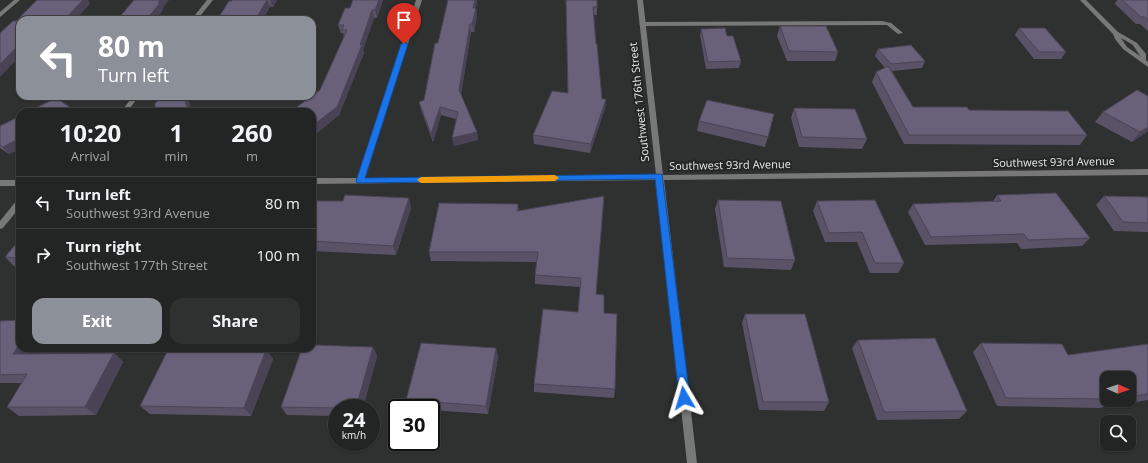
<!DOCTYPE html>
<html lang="en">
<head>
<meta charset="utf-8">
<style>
	:root { --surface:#222523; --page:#2e3130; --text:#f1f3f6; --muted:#a2a5a6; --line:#3f4241; --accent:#8c9099 }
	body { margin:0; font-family:"Open Sans",sans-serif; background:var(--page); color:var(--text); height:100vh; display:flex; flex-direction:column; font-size:15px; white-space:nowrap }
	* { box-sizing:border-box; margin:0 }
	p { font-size:13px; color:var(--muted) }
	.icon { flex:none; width:22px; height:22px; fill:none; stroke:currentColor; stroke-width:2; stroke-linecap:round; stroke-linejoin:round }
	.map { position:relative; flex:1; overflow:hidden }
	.panel { position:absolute; left:16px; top:108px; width:300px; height:244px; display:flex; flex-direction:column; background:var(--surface); border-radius:12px; box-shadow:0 1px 3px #0004,0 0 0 1px var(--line) }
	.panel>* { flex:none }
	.guide { position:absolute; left:16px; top:16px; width:300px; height:84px; border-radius:12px; box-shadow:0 1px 3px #0004,0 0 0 1px var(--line); background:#8c9099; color:#fff; overflow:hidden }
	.needle { width:26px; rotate:92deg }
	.tools { position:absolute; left:1100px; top:371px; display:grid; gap:8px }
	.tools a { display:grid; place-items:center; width:36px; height:36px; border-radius:8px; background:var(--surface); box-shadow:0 1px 3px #0004,0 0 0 1px var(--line); font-size:20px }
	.speed { position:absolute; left:328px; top:399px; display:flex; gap:8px; font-size:20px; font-weight:700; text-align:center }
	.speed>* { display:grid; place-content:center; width:52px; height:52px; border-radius:50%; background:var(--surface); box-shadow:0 1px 3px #0004,0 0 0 1px var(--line); line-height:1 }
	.speed small { font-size:10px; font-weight:400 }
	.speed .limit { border:2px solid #111; border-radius:6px; background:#fff; color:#111 }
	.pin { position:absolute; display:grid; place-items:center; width:34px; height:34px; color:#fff; margin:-41px -17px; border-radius:50% 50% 50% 0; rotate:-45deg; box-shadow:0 0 4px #0007 }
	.pin .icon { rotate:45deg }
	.me { position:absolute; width:44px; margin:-22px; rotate:353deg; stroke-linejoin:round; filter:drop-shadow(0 0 3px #0008) }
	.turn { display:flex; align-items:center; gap:14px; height:84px; padding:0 16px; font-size:18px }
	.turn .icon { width:52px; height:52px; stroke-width:2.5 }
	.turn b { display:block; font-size:28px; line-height:34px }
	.eta { display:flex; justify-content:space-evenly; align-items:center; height:68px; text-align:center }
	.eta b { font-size:24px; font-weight:700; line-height:28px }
	.button { display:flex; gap:8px; margin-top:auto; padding:8px 16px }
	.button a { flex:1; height:46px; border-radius:12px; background:var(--accent); color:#fff; font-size:16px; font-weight:700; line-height:46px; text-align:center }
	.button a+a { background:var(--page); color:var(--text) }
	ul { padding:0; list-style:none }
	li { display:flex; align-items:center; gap:12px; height:52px; padding:0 16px; border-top:1px solid var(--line) }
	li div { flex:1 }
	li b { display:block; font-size:15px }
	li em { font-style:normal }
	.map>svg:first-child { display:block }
</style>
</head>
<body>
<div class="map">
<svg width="1148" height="463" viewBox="0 0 1148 463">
	<rect width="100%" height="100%" fill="#2e312f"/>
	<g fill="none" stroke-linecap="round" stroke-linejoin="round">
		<polygon fill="#777877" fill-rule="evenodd" points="882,21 891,23 903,33 898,34 887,25 882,25 642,26 639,24 642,22"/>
		<g fill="#777877" fill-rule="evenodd">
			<polygon points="14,0 20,0 0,17 0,12"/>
			<polygon points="207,0 213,0 197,20 191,20"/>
			<polygon points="416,0 422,0 365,178 656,175 637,0 643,0 663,175 1148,169 1148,175 664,180 697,463 687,463 656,180 312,184 312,178 357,178"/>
			<path d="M1080,0H1086L1118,32L1137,43L1146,54V60L1148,62V67L1123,49L1115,39L1113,34ZM1121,38L1133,45L1140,56L1127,47Z"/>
			<polygon points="133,96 139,96 127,112 121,112"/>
			<rect x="0" y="180" width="20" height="6"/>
			<polygon points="20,199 20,207 3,228 0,229 0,221 17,200"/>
		</g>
	</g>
	<g fill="#5a5368" fill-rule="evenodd">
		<polygon points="232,0 277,0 273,7 232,1"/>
		<polygon points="353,0 383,0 377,18 374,18 363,50 364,53 339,115 312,137 312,112 320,90 344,37 343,33 341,33 338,25 350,8"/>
		<polygon points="448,0 477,0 476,8 477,16 474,32 471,32 461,95 477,132 478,140 454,146 456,119 441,115 433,142 421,110 419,102 424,100"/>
		<polygon points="566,0 597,7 597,15 594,15 596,44 602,99 606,99 605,108 590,153 534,144 533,135 568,93"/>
		<polygon points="1117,0 1148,0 1148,31 1140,24 1136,24 1115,4"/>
		<polygon points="780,26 838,52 835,61 787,61 777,36"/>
		<polygon points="1019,28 1066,52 1061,59 1034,59 1015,35"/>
		<polygon points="701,29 727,36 741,61 739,68 706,69 700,35"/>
		<polygon points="878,49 925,61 922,68 892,71 913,107 969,110 1087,135 1080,145 904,144 872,82 876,72 885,68 875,56"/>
		<polygon points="1148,96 1148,131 1132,142 1095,122 1103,112"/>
		<polygon points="794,108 867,139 862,149 799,147 791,118"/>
		<polygon points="20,116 20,149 9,154 0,148 0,126"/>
		<polygon points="699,121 768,137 765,147 697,131"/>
		<polygon points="997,195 1090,238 1082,246 1021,249 1017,243 925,245 908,212 913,204 993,201"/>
		<polygon points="1104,196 1148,197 1148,232 1114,231 1096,205"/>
		<polygon points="409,198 411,208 396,255 312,251 312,201 343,201"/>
		<polygon points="718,200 795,260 791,270 724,267 715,209"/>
		<polygon points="875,200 904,263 898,273 870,273 857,242 825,242 813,211 817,201"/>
		<polygon points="518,204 519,211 603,206 596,295 604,313 615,389 614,398 534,392 534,384 578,312 580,287 535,284 535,275 537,262 431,261 429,252"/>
		<polygon points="20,239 20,267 15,267 5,257"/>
		<polygon points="745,314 829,402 824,411 759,410 742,323"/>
		<polygon points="0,321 20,348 33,348 30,354 114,353 123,362 96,415 19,416 7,407 22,383 0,383"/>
		<polygon points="858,340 967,411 959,419 877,420 852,348"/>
		<path d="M981,343L1068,355L1148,344V400L1099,408L997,406L973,352ZM1107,378H1129V400H1107Z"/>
		<polygon points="373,347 377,356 363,408 337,408 337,416 287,415 281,407"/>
		<polygon points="496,348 498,357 488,414 431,410 431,408 409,408 406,400"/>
		<polygon points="266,350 273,359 251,416 150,414 140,406"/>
	</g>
	<g fill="#4a4355">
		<polygon points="83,0 88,0 90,4 75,20 64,20"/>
		<polygon points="160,0 169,0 163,8 163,10 155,20 146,20"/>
		<polygon points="267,0 270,7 263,20 255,20"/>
		<polygon points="270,0 277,0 273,7"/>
		<polygon points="379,0 383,0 377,18 375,10"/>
		<polygon points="475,0 477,0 476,8 477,16 474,32 472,24 473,8"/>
		<polygon points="372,10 374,18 363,50 364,53 339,115 312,137 312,126 360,45"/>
		<polygon points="470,24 471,32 460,99 459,90"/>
		<polygon points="17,47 20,51 20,56 0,77 0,64"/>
		<polygon points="185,96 189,96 191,112 187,112"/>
		<polygon points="606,99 605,108 590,153 591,144"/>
		<polygon points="440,107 441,115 433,142 431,134"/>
		<polygon points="1148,127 1148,131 1132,142 1140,132"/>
		<polygon points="477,132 478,140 454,146 452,138"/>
		<polygon points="20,138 20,149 9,154 3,147"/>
		<polygon points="409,198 411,208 396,255 393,246"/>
		<polygon points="20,343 20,348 33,348 25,363 13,354"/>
		<polygon points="373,347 377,356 363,408 356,408"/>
		<polygon points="496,348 498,357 488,414 486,406"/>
		<polygon points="266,350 273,359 251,416 244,408"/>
		<polygon points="114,353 123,362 96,415 85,407"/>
	</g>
	<g fill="#696079" stroke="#4a4355">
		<polygon points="37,0 83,0 64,20 20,20 20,46 17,47 0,64 0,33 13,21 16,21"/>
		<polygon points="134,0 160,0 158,3 160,3 146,20 117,20"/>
		<polygon points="232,0 267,0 255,20 217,20 229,1 232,1"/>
		<polygon points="353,0 379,0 375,10 372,10 360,45 362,45 337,107 312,126 312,112 290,112 320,90 347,30 342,30 344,25 338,25 345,8 350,8"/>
		<polygon points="448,0 475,0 473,8 476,8 472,24 470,24 459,90 477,132 452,138 458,112 440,107 431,134 419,102 424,100 435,43 438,43"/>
		<polygon points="566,0 597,0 597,7 593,7 596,44 597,44 602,99 606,99 591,144 533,135 552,91 568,93"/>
		<polygon points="1122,0 1148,0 1148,20 1145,17 1141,17"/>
		<polygon points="780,26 826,26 838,52 789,51"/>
		<polygon points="725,28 727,36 733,36 741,61 708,62 701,29"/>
		<polygon points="1019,28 1045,28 1066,52 1039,52"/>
		<polygon points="911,45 925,61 891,64 878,49"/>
		<polygon points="888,66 913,107 967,107 969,110 1068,111 1087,135 909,135 876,72"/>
		<polygon points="1137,90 1148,96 1148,127 1140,132 1103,112"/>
		<polygon points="160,96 185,96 187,112 155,112 155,104"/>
		<polygon points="56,98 74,110 70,112 28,112"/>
		<polygon points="707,100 774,114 768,137 699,121"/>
		<polygon points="794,108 855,109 867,139 802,137"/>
		<polygon points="20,116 20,138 3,147 0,145 0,126"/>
		<polygon points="1056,193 1090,238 1028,240 1024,234 931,237 913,204 1001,201 997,195"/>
		<polygon points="345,195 409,198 393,246 312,241 312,201 343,201"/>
		<polygon points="604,196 596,294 604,295 604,313 617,314 615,389 534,384 543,309 578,312 581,278 535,275 538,252 429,252 439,203 518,204 517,211"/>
		<polygon points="1104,196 1148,197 1148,223 1123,222"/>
		<polygon points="718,200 781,201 795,260 727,258"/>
		<polygon points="875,200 904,263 875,263 862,232 829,233 817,201"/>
		<polygon points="20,239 20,258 5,257"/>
		<polygon points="745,314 805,314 829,402 763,402"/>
		<polygon points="20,320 20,343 13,354 114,353 85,407 7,407 27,374 0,375 0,321"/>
		<polygon points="935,338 967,411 884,412 858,340"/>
		<polygon points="421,343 496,348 486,406 406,400"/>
		<polygon points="981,343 1062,344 1068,355 1148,344 1148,394 1129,397 1129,378 1107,378 1107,399 1006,398"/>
		<polygon points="312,345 373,347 356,408 337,408 281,407 302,348 312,348"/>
		<polygon points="169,348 266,350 244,408 140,406"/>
	</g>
	<polygon fill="#1a73e8" stroke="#114b97" points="404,42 408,44 365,178 662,174 690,398 688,401 684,403 680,401 679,398 655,179 357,183 356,181 401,44"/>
	<polygon fill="#f59e0b" points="555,175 559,178 555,181 421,183 417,180 421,177"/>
	<g text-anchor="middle" stroke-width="4" stroke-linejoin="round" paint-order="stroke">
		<g font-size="11" fill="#e9ebe9" stroke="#242725">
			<text transform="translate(639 102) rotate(-96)" y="4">Southwest 176th Street</text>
			<text transform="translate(1054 162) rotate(-1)" y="4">Southwest 93rd Avenue</text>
			<text transform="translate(730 165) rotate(-1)" y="4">Southwest 93rd Avenue</text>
		</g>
	</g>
</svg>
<div class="tools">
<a><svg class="needle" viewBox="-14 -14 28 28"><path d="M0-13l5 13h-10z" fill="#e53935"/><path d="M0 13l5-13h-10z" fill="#a2a5a6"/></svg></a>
<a><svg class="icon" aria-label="search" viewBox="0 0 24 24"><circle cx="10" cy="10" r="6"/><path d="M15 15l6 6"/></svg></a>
</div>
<div class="speed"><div>24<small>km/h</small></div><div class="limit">30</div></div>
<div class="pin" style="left:404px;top:44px;background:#d93025"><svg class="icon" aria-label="arrive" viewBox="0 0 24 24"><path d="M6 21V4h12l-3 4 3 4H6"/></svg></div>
<svg class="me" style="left:684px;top:398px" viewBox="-20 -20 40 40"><path d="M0-17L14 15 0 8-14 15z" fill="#1a73e8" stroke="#fff" stroke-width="4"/></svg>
<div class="guide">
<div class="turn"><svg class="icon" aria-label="left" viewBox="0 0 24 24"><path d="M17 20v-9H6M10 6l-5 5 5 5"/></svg><div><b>80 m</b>Turn left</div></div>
</div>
<section class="panel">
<div class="eta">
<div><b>10:20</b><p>Arrival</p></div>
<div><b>1</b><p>min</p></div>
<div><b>260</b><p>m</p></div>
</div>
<ul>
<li><svg class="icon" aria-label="left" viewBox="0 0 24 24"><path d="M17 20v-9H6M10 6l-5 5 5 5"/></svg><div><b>Turn left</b><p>Southwest 93rd Avenue</p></div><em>80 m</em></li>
<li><svg class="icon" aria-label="right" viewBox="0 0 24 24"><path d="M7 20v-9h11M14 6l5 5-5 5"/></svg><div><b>Turn right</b><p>Southwest 177th Street</p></div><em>100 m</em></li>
</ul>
<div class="button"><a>Exit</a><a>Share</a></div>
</section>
</div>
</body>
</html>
